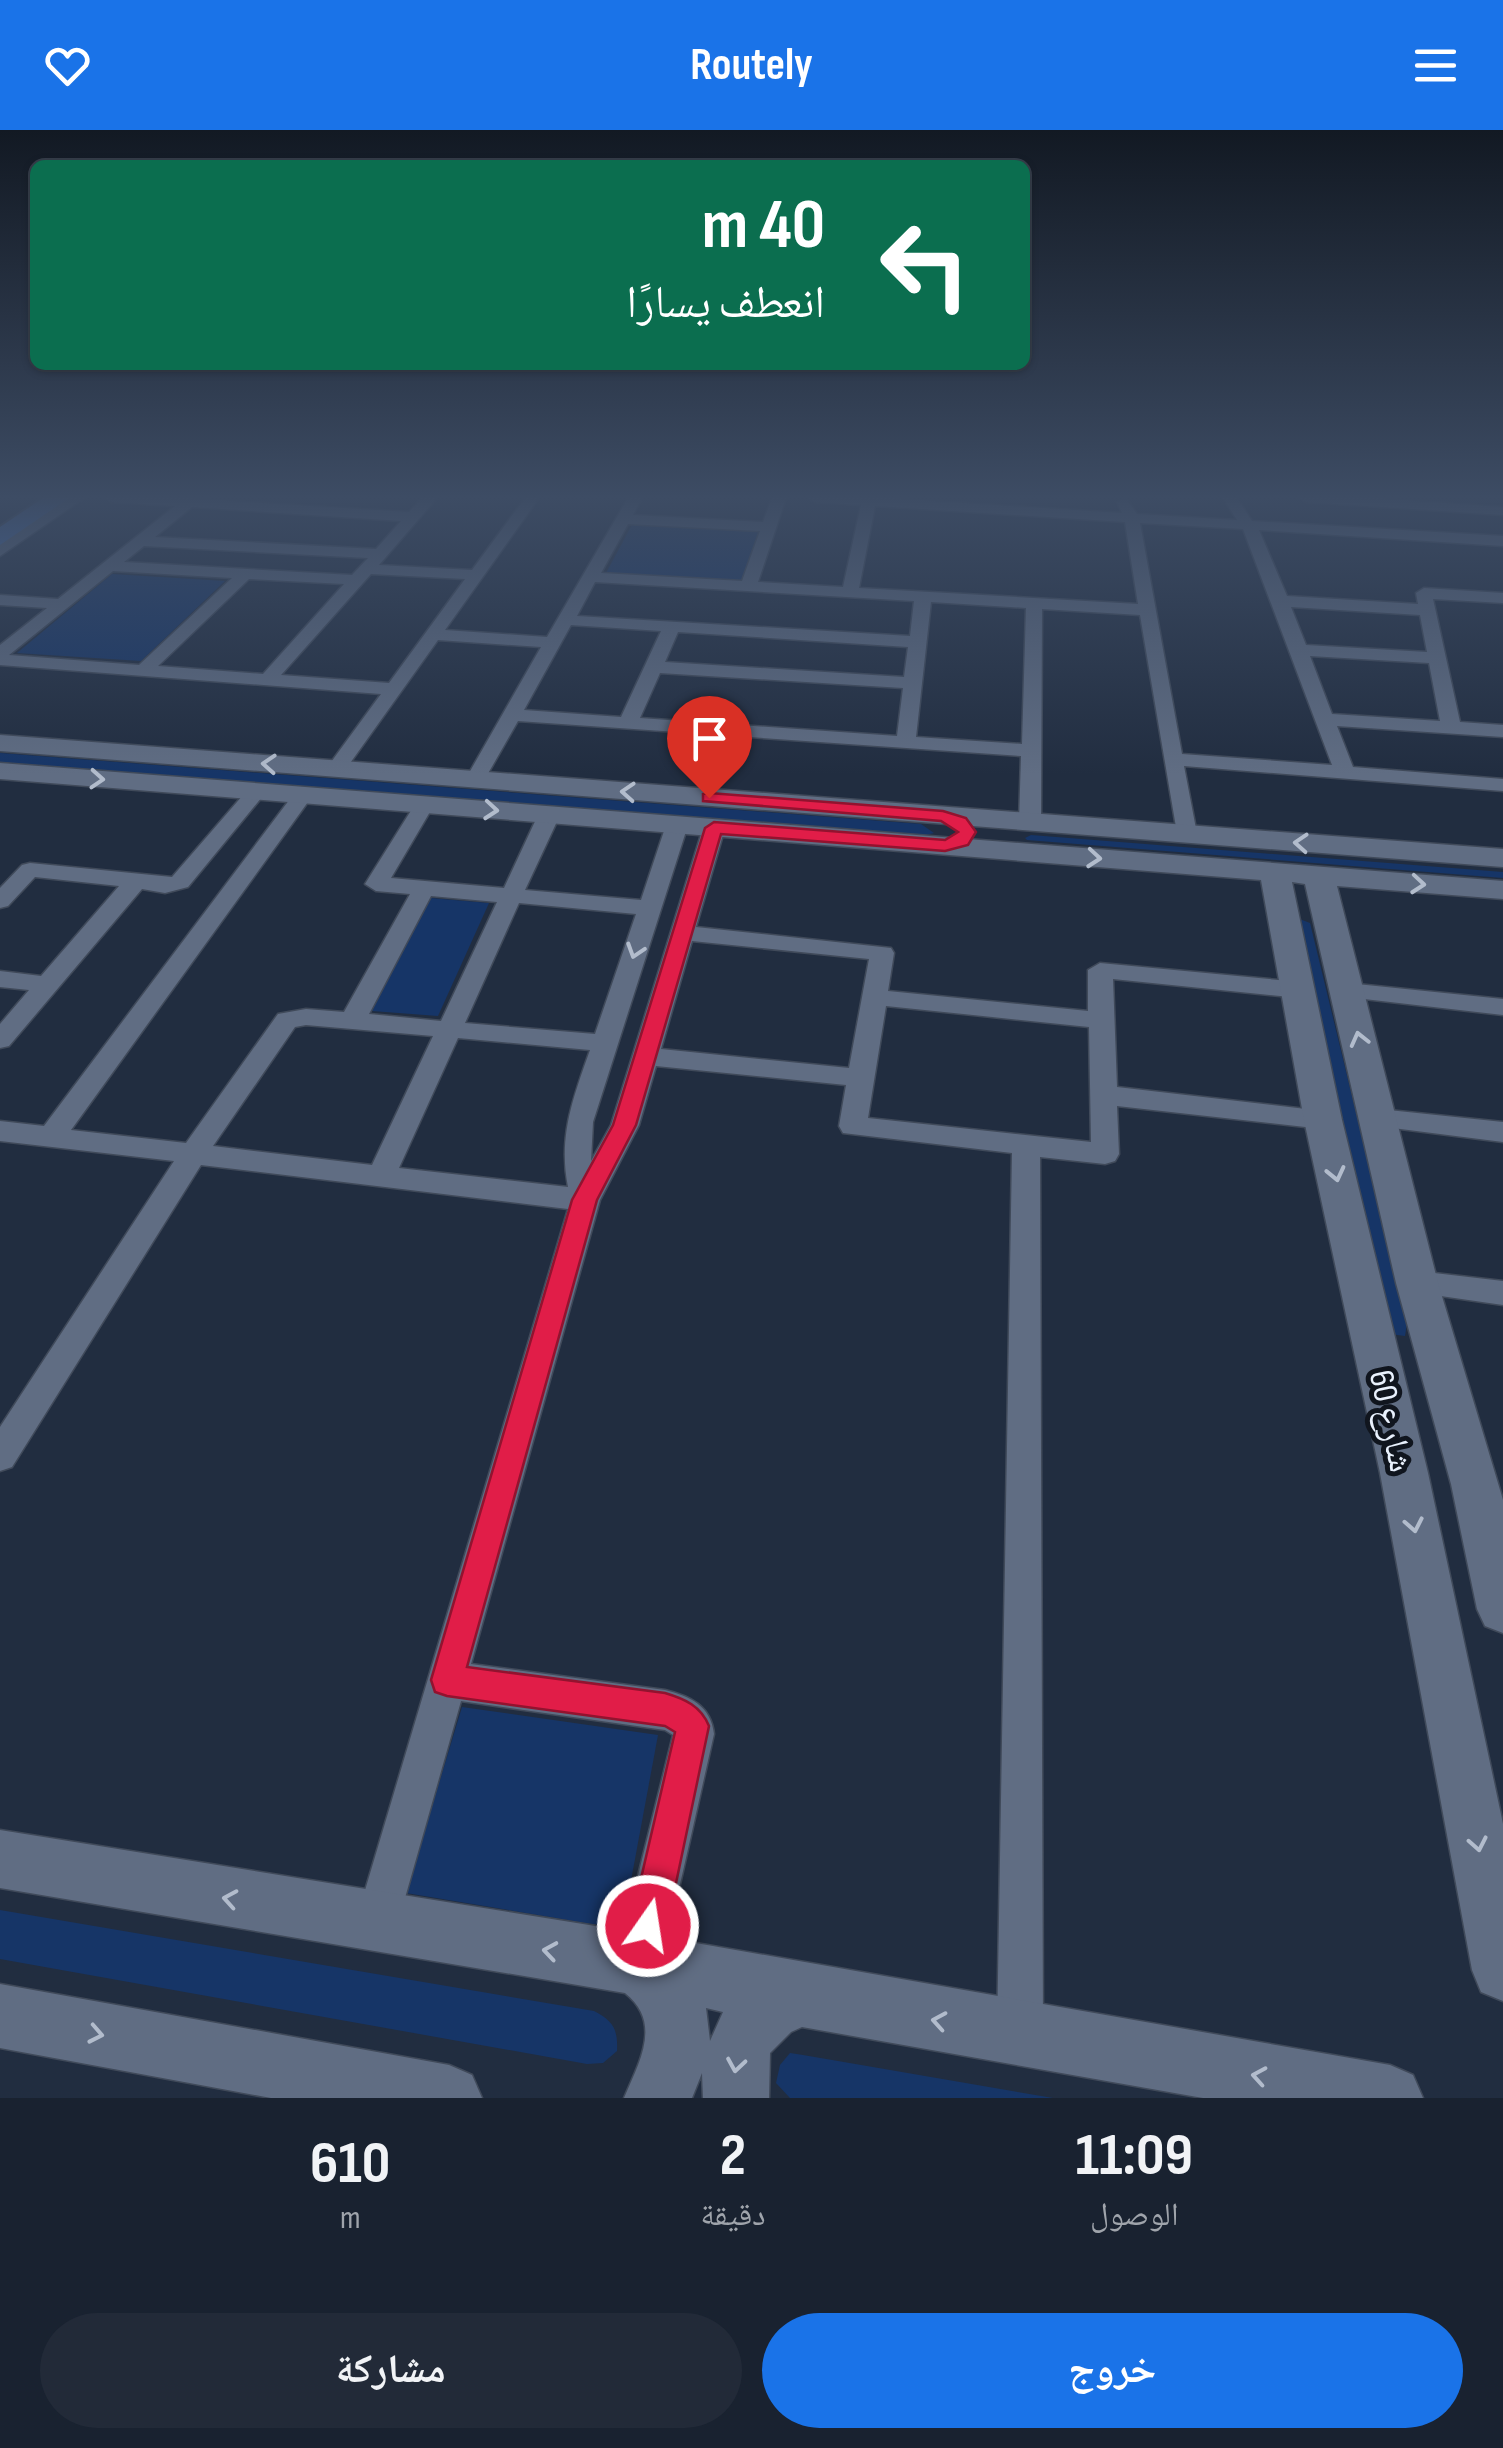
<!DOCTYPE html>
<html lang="ar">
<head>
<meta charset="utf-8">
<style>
	:root { --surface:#192230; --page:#222a38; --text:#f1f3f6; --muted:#9fa4ab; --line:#373f4c; --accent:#1a73e8 }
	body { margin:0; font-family:"Sofia Sans Condensed","Noto Naskh Arabic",sans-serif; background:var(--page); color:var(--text); direction:rtl; height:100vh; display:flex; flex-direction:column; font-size:38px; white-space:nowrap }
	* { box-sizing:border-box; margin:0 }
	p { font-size:32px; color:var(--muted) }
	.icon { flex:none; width:55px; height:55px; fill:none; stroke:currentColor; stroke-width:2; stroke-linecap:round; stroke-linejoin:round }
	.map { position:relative; height:1968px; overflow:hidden; direction:ltr }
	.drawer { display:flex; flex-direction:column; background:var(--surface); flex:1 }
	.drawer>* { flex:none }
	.banner { position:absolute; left:30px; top:30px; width:1000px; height:210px; border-radius:15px; box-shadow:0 2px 8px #0004,0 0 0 2px var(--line); direction:rtl; background:#0b6e4f; color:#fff; overflow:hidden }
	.pin { position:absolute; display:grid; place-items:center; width:85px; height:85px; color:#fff; margin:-102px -42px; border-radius:50% 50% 50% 0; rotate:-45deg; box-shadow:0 0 10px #0007 }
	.pin .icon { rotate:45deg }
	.me { position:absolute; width:110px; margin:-55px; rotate:13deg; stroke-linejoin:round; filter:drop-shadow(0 0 8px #0008) }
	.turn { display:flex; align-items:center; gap:35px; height:210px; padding:0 40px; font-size:45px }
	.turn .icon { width:130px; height:130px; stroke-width:2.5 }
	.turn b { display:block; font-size:70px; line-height:85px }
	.eta { display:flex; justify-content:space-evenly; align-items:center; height:170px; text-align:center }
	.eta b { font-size:60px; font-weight:700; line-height:70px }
	.action { display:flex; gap:20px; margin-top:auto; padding:20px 40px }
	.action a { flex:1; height:115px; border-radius:60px; background:var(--accent); color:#fff; font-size:40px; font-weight:700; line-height:115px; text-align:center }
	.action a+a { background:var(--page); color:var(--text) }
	header { display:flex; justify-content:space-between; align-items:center; height:130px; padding:0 40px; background:var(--accent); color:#fff; font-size:45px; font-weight:700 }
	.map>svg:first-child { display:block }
</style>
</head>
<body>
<header><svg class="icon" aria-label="menu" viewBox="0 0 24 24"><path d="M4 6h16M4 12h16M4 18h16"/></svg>Routely<svg class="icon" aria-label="heart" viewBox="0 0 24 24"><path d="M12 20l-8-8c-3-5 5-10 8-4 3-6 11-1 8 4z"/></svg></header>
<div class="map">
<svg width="1503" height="1968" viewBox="0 0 1503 1968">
	<rect width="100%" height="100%" fill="#212d40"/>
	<g fill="#163567">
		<polygon points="633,393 759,400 741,451 606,443"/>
		<polygon points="112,444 225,451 141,531 17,523"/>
		<polygon points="0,623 921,694 934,703 922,706 0,632"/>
		<polygon points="1031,705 1503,742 1503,748 1027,710 1025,708"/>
		<polygon points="430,768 489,773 438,886 372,881"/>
		<polygon points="1297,788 1310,793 1407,1193 1405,1206 1390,1204"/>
		<polygon points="462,1577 658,1605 622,1799 406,1763"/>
		<path d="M0,1780L594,1881C613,1891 618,1899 617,1921L603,1933L587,1934L0,1829Z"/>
		<polygon points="790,1923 803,1925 1053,1968 790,1968 776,1953 780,1935"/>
	</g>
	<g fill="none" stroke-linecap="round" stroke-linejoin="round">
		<g stroke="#404a5a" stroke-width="3">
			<g id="minor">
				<polygon points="67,368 84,368 0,426 0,414"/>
				<path d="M105,368H182L409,382L422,368H437L379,435L472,440L525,368H539L445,500L547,507L628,368H642L633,385L763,392L772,368H786L758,452L843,457L861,375L815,372L808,368H885L1122,383L1117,372L1126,368L1137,384L1237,390L1223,368H1237L1252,391L1503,406V416L1259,400L1287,466L1418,474L1416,463L1424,458L1503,463V473L1433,469L1460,592L1503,595V607L1337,596L1353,637L1503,649V661L1184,636L1197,704L1186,710L1178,709L1140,485L1042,479L1041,692L1030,698L1019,692L1021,626L518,591L482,654H468L465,650L541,517L438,510L343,643L336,645L326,639L381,564L0,535V515L47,478L0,475V465L58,469L175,376L112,372ZM875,376L1125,392L1138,474L859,458ZM192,377L401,391L376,419L155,407ZM1140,393L1243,399L1332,635L1182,624ZM628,394L760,401L742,451L601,443ZM144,416L368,428L352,445L124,432ZM113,441L232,448L139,535L9,525ZM371,444L465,449L389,553L281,545ZM249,449L344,454L263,544L158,536ZM595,452L914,471L910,506L577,486ZM931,472L1026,478L1022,614L916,607ZM1291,477L1420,485L1427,522L1306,515ZM571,495L661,501L621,587L524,580ZM678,502L908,517L904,547L665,532ZM1310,526L1429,533L1440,591L1332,584ZM660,543L903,558L897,606L640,588Z"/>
				<polygon points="1299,368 1372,368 1503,377 1503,385 1306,372"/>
				<polygon points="257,655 267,661 188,757 165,763 142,759 9,916 0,918 0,894 29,860 0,857 0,841 41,846 119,756 35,747 8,776 0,778 0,758 22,735 30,733 172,747 250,657"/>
				<path d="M303,659L313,665L71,1000L186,1013L278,884L306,879L344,882L410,764L376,761L365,754L417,671L424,669L434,675L391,748L504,758L538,685L549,679L560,685L525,760L641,770L666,695L677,689L688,695L593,992L591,1031L611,995L703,698L714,692L725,698L696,797L891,818L894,823L888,861L1088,881V840L1100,833L1300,852L1312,860L1300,868L1113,849L1117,957L1323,981L1333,983L1337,990L1333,997L1323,999L1117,976L1119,1024L1115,1031L1105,1034L1040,1027L1043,1905L1037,1922L1020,1928L1003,1922L997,1905L1012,1023L843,1003L839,996L846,955L656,936L639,995L600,1070L471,1534L665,1560C690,1566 711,1576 714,1604L662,1834L655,1850L639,1857L623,1850L616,1834L673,1605L665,1600L461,1571L393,1810L377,1816L361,1810L355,1794L568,1079L201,1035L12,1337L0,1341V1297L174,1031L0,1011V991L44,996L296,661ZM431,766L497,772L441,891L369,884ZM519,773L636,784L595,904L465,893ZM692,811L869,829L849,938L661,919ZM886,876L1089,897L1091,1012L868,988ZM306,895L433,906L372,1035L213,1016L295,897ZM458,908L590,920C573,968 558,1007 568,1057L399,1038Z"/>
				<polygon points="1347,853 1503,869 1503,885 1338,866 1335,861 1338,856"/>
				<polygon points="1379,979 1503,992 1503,1012 1369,995 1365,988 1369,981"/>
				<polygon points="1417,1141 1503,1151 1503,1175 1406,1161 1401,1153 1406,1145"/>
			</g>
		</g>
		<g stroke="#404a5a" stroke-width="3">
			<g id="secondary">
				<polygon points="0,605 1503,719 1503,737 0,621"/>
				<polygon points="0,633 1503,751 1503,769 1337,756 1438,1153 1503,1370 1503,1503 1485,1496 1477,1479 1451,1354 1396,1153 1305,754 1292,752 1342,990 1428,1343 1503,1694 1503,1871 1481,1862 1472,1840 1380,1343 1304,990 1261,750 0,649"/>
				<path d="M0,1700L639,1803L1390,1935L1413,1945L1423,1968H1203L802,1897L791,1902L770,1923L769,1968H703L702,1943L692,1968H624C639,1932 663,1893 625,1863L0,1758ZM706,1878L723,1882L710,1911Z"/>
				<polygon points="0,1854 449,1935 472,1945 482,1968 271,1968 0,1918"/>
			</g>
		</g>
		<g stroke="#404a5a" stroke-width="4">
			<polygon id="primary" points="43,368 69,368 0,415 0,397"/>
		</g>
		<use href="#minor" fill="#606d83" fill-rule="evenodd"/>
		<use href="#secondary" fill="#606d83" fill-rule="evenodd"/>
		<use href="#primary" fill="#4b78c3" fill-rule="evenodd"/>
	</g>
	<defs><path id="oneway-chevron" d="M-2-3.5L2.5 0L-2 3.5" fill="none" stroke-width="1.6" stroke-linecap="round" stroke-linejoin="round" transform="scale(2.5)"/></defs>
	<g stroke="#b2bccc">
		<use href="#oneway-chevron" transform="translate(269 634) rotate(-176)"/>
		<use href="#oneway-chevron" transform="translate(97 649) rotate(4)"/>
		<use href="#oneway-chevron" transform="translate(628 662) rotate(-176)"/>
		<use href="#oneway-chevron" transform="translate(491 680) rotate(5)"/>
		<use href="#oneway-chevron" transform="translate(1301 713) rotate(-176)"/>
		<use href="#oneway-chevron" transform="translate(1094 728) rotate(5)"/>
		<use href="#oneway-chevron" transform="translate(1418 754) rotate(5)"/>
		<use href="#oneway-chevron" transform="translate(635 821) rotate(108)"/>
		<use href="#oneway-chevron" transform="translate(1359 909) rotate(-104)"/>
		<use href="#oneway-chevron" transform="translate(1336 1044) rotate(77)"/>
		<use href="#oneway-chevron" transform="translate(1414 1395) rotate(79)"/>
		<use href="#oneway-chevron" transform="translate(1478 1714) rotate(79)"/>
		<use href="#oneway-chevron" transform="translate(230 1769) rotate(-170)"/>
		<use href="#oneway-chevron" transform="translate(550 1821) rotate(-171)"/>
		<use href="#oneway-chevron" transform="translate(939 1891) rotate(-170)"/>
		<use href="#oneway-chevron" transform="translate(96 1904) rotate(11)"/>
		<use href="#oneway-chevron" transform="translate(736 1935) rotate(99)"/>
		<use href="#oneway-chevron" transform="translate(1259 1946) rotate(-170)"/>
	</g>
	<linearGradient id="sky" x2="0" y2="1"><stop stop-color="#121923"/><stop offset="0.57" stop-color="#3d4c64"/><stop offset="1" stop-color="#3d4c64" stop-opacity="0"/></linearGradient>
	<rect width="1503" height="644" fill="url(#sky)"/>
	<path fill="#e11d48" stroke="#92132f" stroke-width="2.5" d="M709,663L943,681L966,688L976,702L968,715L945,721L721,704L636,995L597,1070L467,1537L665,1563C685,1569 701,1576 709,1596L667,1796L661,1809L648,1814L635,1809L630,1796L675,1602L665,1596L447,1566L435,1562L431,1550L572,1070L613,995L705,698L714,692L945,710L958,702L941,691L703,671V664Z"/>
	<g text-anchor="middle" stroke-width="10" stroke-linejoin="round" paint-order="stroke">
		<g font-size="35" fill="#e9f1fd" stroke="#10151e">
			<text transform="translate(1392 1291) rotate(78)" y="12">شارع 60</text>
		</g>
	</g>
</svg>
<div class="pin" style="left:709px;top:668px;background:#d93025"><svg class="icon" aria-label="arrive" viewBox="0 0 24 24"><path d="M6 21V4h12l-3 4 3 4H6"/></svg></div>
<svg class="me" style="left:648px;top:1796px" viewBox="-20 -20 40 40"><circle r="17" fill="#e11d48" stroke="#fff" stroke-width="3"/><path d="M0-11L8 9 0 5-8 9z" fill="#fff"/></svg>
<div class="banner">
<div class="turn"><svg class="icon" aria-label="left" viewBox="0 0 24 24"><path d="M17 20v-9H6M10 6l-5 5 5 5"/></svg><div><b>40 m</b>انعطف يسارًا</div></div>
</div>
</div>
<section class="drawer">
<div class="eta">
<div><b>11:09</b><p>الوصول</p></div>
<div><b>2</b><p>دقيقة</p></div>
<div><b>610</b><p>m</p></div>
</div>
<div class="action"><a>خروج</a><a>مشاركة</a></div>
</section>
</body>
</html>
